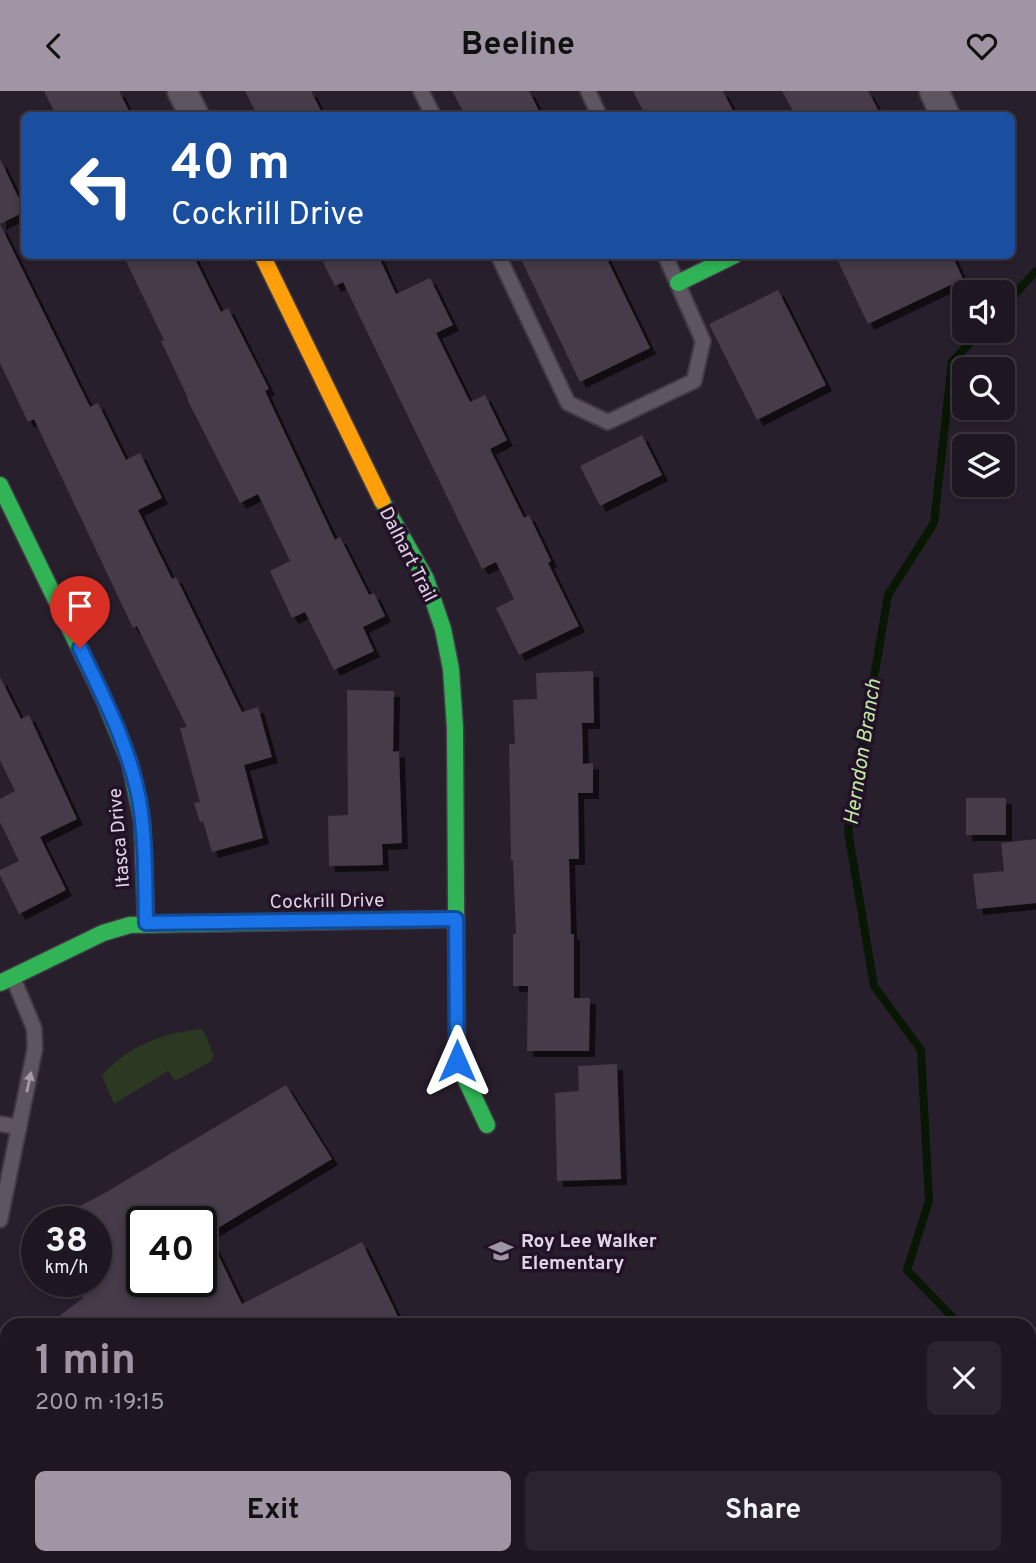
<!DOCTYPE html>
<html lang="en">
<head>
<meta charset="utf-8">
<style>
	:root { --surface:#1e1721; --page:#2b242e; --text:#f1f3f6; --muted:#a19fa5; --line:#3c363f; --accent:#a095a4 }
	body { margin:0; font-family:Overpass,sans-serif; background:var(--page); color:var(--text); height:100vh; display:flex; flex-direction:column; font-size:26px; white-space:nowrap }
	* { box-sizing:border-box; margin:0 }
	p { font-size:23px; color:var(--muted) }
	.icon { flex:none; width:38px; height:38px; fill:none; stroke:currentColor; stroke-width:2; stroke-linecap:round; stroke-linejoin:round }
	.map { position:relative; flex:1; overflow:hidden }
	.details { position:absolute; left:0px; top:1227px; width:1036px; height:247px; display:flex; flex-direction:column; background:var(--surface); border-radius:21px 21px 0 0; box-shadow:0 4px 10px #0003,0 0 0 2px var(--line) }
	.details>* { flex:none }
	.top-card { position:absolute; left:21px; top:21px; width:994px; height:147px; border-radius:10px; box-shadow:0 4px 10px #0003,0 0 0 2px var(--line); background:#1a4fa0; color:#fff; overflow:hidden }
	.tools { position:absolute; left:952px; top:189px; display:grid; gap:14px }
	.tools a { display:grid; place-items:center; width:63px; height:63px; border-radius:10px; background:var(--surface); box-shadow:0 4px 10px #0003,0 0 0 2px var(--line); font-size:35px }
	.speed { position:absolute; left:21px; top:1115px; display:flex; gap:14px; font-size:35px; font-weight:700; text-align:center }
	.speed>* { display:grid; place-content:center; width:91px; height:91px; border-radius:50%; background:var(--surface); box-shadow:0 4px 10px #0003,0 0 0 2px var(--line); line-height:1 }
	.speed small { font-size:18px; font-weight:400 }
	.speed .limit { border:4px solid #111; border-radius:10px; background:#fff; color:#111 }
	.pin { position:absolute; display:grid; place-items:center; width:60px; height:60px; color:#fff; margin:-72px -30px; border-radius:50% 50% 50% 0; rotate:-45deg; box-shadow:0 0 7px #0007 }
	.pin .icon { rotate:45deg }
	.me { position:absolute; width:77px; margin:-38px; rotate:0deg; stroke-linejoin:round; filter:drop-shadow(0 0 5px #0008) }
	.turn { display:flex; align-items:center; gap:24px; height:147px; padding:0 35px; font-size:32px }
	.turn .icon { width:91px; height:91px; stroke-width:2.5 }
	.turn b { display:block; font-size:49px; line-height:60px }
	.round { display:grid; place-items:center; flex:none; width:74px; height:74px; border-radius:10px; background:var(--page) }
	.headline { display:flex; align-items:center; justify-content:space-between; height:119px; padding:0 35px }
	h1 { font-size:42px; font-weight:700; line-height:52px; color:var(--accent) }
	.button { display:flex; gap:14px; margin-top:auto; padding:14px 35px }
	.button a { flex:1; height:80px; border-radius:10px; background:var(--accent); color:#111; font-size:28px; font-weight:700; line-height:80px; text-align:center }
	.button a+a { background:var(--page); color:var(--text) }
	header { display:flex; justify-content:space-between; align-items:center; height:91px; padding:0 35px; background:var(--accent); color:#111; font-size:32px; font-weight:700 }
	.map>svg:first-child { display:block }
</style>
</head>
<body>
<header><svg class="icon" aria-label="back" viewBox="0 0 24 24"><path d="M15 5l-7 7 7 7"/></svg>Beeline<svg class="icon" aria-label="heart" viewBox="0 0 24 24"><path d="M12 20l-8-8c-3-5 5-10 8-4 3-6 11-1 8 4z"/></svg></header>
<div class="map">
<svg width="1036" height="1472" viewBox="0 0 1036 1472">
	<defs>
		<filter id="shadow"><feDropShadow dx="6" dy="6" stdDeviation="0" flood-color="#0009"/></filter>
	</defs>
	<rect width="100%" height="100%" fill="#281f2c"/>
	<g fill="#2b3822">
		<path d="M201,938L206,945L214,965L210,971L175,990L168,980L114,1013L102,985C127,955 163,942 201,938Z"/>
		<polygon points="573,1466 870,1466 874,1472 561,1472"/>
	</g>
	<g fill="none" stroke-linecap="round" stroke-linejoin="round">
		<g stroke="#081604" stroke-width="8">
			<polyline points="1003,216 1036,180"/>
			<polyline points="960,1234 907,1179 929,1110 921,959 874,895 848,740 888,504 934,432 952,271 981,240"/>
			<polyline points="1029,1304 1036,1310"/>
		</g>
	</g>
	<g fill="#453b48" fill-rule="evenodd" filter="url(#shadow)">
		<polygon points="44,0 119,0 131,24 56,24"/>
		<polygon points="245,0 311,0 323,24 257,24"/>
		<polygon points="452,0 529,0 541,24 465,24"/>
		<polygon points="633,0 723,0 735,24 645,24"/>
		<polygon points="782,0 868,0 881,24 795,24"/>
		<polygon points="0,68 24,118 24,121 0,133"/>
		<polygon points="0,133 90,316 98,312 126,369 140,362 162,407 138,419 172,488 176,486 242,621 258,616 272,666 244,674 263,747 212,761 203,730 200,731 194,712 200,711 180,637 187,636 137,535 133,537 34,328 28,331 0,272"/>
		<polygon points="123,164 193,164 221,221 228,217 269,298 265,300 335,449 340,446 369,504 374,502 385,525 363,536 374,560 334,579 305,521 292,527 270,480 290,470 258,403 240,412 187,308 188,307 161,250 164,249"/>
		<polygon points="337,164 378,164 396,203 430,187 453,234 436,242 470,311 485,304 507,349 490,358 524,427 529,424 551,470 548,472 579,535 519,564 496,517 514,508 496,471 482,478 343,191 335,195 323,171"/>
		<polygon points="519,164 605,164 650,257 580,291"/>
		<polygon points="835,164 952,164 963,188 868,233"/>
		<polygon points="778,199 826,294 757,329 709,233"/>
		<polygon points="642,344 662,384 600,415 580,375"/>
		<polygon points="593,580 594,632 582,632 583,673 593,672 593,702 578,702 579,768 569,768 571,843 574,843 574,907 590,907 589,960 527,960 528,895 513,895 513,843 516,843 513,769 511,769 509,653 515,653 513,609 537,608 536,582"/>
		<polygon points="0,586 21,628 29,624 77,728 40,746 66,799 19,823 0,784 0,779 19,770 0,731 0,708 15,700 0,669"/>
		<polygon points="347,599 394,600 393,661 399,660 402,752 382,753 383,774 329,775 328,725 348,724"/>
		<rect x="966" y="707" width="40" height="37"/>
		<polygon points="1036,748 1036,812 977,818 973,783 1004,780 1001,752"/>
		<polygon points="617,973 621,1088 557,1090 555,1002 579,1000 578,975"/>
		<path d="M286,994L332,1068L208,1143L242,1213L362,1151L402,1234H47L83,1207L75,1190H96V1130H51L103,1103ZM142,1130H201V1190H142Z"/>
	</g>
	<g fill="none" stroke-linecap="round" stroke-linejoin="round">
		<g stroke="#423a46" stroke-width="18">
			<g id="lane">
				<polyline points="421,0 433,24"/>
				<polyline points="588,0 599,24"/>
				<polyline points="498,164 568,312 608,331 694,290 703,250 665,164"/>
				<polyline points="0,1033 19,1036"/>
				<polyline points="0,1129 35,957 34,937 13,887"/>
				<polyline points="0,1348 7,1345"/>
				<polyline points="0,1411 7,1424"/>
				<polyline points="31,1466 34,1472"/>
				<polyline points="106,1466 109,1472"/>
			</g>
		</g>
		<g stroke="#423a46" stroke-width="32">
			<g id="street">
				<polyline points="182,0 194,24"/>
				<polyline points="934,0 945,24"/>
			</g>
		</g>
		<g stroke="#423a46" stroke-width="19">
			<g id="fast">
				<polyline points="678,192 735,164"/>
				<polyline points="0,394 102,604 130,672 142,730 146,832"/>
				<polyline points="382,410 426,488 443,538 451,578 455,637 457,970 487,1034"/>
				<polyline points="0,892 103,842 130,834 456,828"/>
			</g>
		</g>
		<g stroke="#423a46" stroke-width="19">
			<polyline id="slow" points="262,164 382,410"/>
		</g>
		<use href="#lane" stroke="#5d5560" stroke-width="14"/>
		<use href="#street" stroke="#5d5560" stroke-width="28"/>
		<use href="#fast" stroke="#30b455" stroke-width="16"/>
		<use href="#slow" stroke="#ff9f0a" stroke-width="16"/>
	</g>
	<defs><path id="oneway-solid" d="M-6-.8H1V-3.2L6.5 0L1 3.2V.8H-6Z" transform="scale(1.75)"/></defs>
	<use fill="#a59ba9" href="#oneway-solid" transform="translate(29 991) rotate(-78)"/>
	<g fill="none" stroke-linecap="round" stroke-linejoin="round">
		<g stroke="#114b97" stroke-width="18">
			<path id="route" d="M80,557C103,605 129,655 139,708C146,748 145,791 146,832L456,828L457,970"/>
		</g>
		<use href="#route" stroke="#1a73e8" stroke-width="12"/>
	</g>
	<defs>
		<g id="school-bare" transform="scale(1.89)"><path d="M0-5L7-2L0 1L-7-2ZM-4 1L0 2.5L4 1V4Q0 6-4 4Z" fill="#a095a4" stroke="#221127" stroke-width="2.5" paint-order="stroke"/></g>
	</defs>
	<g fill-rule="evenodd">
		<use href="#school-bare" x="501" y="1160"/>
	</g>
	<g text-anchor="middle" stroke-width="7" stroke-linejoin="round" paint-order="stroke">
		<g font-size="19" fill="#e0d5e4" stroke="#221127">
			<text transform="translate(409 463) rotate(63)" y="7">Dalhart Trail</text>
			<text transform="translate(118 747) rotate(-95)" y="7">Itasca Drive</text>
			<text transform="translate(327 809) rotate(-1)" y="7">Cockrill Drive</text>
		</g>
		<g font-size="19" font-weight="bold" fill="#e0d5e4" stroke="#221127" text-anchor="start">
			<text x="521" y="1156">Roy Lee Walker<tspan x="521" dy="22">Elementary</tspan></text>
		</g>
		<g font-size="21" font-style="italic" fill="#c0eaa2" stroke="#221127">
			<text transform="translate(862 661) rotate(-81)" y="7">Herndon Branch</text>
		</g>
	</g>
</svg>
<div class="tools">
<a><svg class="icon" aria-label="sound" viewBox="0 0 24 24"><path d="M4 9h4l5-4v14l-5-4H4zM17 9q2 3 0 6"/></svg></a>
<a><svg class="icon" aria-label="search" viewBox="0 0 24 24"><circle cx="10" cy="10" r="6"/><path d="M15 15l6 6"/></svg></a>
<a><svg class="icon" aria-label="layers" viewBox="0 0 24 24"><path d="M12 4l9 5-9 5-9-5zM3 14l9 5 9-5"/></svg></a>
</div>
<div class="speed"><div>38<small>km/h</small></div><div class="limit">40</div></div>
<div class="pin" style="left:80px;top:557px;background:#d93025"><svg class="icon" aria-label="arrive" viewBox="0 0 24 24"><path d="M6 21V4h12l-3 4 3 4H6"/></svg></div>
<svg class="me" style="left:457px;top:970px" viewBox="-20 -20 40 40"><path d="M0-17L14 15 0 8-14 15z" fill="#1a73e8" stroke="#fff" stroke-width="4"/></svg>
<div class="top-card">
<div class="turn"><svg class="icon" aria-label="left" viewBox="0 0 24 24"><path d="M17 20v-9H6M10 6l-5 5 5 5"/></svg><div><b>40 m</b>Cockrill Drive</div></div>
</div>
<section class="details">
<div class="headline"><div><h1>1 min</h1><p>200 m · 19:15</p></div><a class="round"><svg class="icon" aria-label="close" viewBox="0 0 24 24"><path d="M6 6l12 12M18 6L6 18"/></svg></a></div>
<div class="button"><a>Exit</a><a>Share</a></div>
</section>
</div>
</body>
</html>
